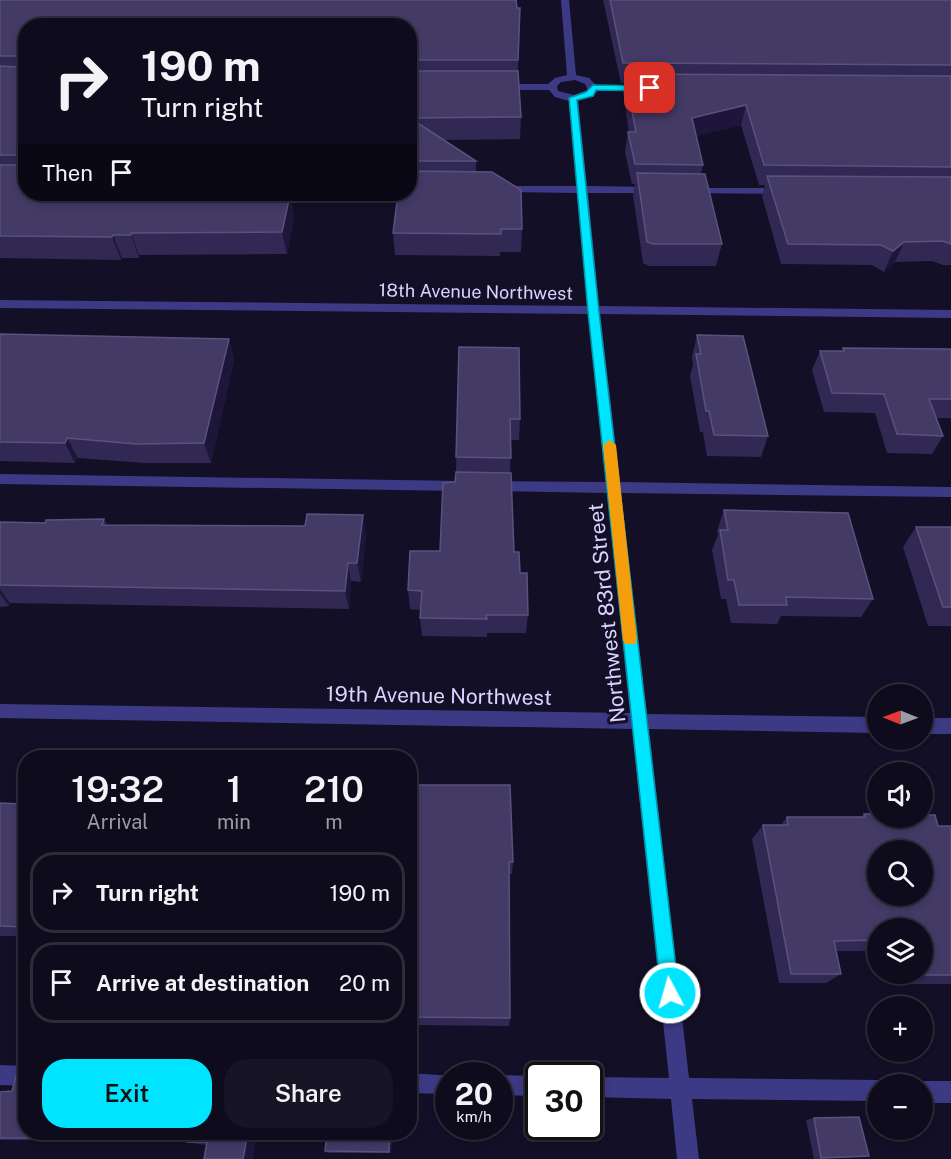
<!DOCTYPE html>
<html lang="en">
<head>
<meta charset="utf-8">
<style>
	:root { --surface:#0e0b1c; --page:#171425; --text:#f1f3f6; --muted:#9b9ba3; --line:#2e2b3b; --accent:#00e5ff }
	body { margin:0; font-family:"Public Sans",sans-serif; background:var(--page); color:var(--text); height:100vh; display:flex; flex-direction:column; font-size:22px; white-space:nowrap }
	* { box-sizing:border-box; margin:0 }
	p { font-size:20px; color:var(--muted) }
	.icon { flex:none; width:33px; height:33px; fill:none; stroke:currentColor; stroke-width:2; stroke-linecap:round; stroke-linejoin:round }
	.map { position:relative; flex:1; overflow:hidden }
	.panel { position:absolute; left:18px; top:750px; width:399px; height:390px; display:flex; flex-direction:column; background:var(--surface); border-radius:24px; box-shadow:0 3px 9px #0003,0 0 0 2px var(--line) }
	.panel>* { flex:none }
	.banner { position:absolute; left:18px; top:18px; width:399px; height:183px; border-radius:24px; box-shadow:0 3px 9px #0003,0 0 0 2px var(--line); background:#0e0b1c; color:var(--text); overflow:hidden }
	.needle { width:39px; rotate:271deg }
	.tools { position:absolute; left:867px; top:684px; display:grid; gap:12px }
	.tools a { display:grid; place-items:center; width:66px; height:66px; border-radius:50%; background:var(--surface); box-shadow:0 3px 9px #0003,0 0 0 2px var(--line); font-size:30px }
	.speed { position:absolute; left:435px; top:1062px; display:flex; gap:12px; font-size:30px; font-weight:700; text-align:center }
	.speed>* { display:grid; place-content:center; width:78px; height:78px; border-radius:50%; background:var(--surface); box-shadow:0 3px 9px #0003,0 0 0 2px var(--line); line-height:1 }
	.speed small { font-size:15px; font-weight:400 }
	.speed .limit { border:3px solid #111; border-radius:9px; background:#fff; color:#111 }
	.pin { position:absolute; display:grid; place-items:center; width:51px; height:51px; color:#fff; margin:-26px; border-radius:12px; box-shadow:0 3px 9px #0006 }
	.me { position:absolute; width:66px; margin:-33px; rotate:354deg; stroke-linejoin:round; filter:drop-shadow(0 0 4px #0008) }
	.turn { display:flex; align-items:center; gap:21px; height:126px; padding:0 24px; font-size:27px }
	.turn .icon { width:78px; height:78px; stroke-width:2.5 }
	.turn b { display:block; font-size:42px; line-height:51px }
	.then { display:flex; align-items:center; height:57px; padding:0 24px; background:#0003; gap:12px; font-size:22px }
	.eta { display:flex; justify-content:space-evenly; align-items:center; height:102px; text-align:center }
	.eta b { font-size:36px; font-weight:600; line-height:42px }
	.primary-button { display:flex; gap:12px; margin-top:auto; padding:12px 24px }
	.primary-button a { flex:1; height:69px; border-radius:24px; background:var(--accent); color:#111; font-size:24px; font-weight:600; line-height:69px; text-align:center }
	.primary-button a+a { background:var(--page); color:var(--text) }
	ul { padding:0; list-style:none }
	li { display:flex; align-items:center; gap:18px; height:81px; margin:0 12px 9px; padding:0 12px; border:3px solid var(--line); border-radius:24px }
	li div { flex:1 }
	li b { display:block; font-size:22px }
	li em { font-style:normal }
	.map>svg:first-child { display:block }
</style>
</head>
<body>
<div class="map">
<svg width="951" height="1159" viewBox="0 0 951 1159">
	<rect width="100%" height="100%" fill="#130f26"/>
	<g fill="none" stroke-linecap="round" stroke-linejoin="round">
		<g fill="#3d3a85" fill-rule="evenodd">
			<path d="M561,0H569L576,75L589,78L596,85H642L647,88L642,91H598L592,96L578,101L587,186L654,187L659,190L654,193H588L599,306L951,310V318L600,314L620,482L951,487V497L621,493L647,714L878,717V733L649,729L689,1078L878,1080L886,1084H878V1101L692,1099L699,1159H677L671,1099L590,1097V1077L669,1078L632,729L0,718V704L630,713L607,493L492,491L485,486L492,481L606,482L588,314L0,308V300L588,306L577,193L501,192L496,189L501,186H577L569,101L555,97L549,90H498L493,87L498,84H548L555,78L567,75ZM575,80L585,84L588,90L574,95L558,91L557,86L561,82Z"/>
			<polygon points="690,188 783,188 788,191 783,194 686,193 685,191"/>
			<polygon points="0,474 462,481 469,486 462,491 0,484"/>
			<rect x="922" y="718" width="29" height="16"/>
			<polygon points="0,1065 26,1066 26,1086 0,1085"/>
			<polygon points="410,1073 453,1076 448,1076 448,1094 410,1093"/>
			<polygon points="500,1075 538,1076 538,1096 500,1095 500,1076 498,1076"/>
			<polygon points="922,1081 951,1081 951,1103 922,1103 922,1084 915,1084"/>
		</g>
	</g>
	<g fill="#312854">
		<polygon points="0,0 520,8 518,71 521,117 520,139 443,140 476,161 476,171 522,229 521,252 500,252 500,256 395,255 393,233 410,194 410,26 26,26 243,194 290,195 294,217 287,254 139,255 139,258 122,258 121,260 0,258"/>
		<polygon points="603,0 951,0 951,265 943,265 932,261 895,262 884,272 872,265 781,264 762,196 765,185 759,185 741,125 696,136 703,165 701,173 722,244 716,266 649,266 643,263 633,195 635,184 632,184 625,152 628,132 629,132 623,93 624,83 621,83"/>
		<polygon points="0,334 229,339 234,360 211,463 145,463 78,458 75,463 0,461"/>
		<polygon points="697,335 768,436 761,457 707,456 703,432 700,432 690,376 693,365 692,357"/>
		<polygon points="459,347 520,419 519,440 511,440 510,473 514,552 520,573 528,615 526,633 487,633 487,637 422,636 420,618 421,610 410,609 408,590 440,551 455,482 456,472"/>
		<polygon points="843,348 951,349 951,418 936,418 943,436 932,454 887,453 875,413 824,412 812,370 820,351 842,351"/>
		<polygon points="724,510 873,599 861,617 781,616 777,624 731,623 726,599 721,599 712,550 718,535 717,531"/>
		<polygon points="104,519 107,525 366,534 361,582 351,581 349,609 10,603 9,606 0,607 0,522 45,523"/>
		<polygon points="916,527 951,527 951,626 928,626 903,547"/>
		<polygon points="410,785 513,862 512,874 509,874 510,1018 509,1026 411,1025 410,1019 410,998 415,874 410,874"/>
		<polygon points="0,803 26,808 26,945 21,942 22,936 0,936"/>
		<polygon points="864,814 938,826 951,826 951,984 904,984 902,974 922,974 922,928 878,928 878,951 836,951 841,974 826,983 779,983 752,839 763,825 781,825 787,817 861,817"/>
		<polygon points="12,1091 26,1132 257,1132 206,1145 198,1144 187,1142 187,1141 0,1140 0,1092"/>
		<polygon points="814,1118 869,1156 814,1159 806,1120"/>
		<polygon points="392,1132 391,1153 328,1153 325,1151"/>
	</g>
	<g fill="#1d163a">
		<polygon points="746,105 741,125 688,138 692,118"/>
		<polygon points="290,195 294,217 287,254 282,232"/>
		<polygon points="131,233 139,255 139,258 131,235"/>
		<polygon points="113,235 122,258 121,260 112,237"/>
		<polygon points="904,242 895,262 884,272 893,251"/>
		<polygon points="229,339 234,360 211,463 204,443"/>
		<polygon points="67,438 78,458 75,463 65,443"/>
		<polygon points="363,515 366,534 361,582 357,563"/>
		<polygon points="348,563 351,581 349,609 345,591"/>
		<polygon points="0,589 10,603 9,606 0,594"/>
		<polygon points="21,804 26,808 26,817 18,811"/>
		<polygon points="248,1132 257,1132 253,1159 243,1159"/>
		<polygon points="390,1132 392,1132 391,1153 389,1152"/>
	</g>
	<g fill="#433a66" stroke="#5a527e" stroke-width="1.5" fill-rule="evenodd">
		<polygon points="0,0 516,0 517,8 520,8 518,60 410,60 410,26 26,26 26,194 233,194 232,194 290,195 282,232 131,233 131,235 113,235 112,237 0,236 0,165 16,165 19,157 16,155 0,155 0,66 17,67 20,58 17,56 0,56"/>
		<polygon points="610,0 951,0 951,65 623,63"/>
		<polygon points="410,71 518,71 521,117 410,118"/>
		<polygon points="625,74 951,76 951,167 764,165 746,105 692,118 703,165 635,164 628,132 636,132"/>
		<polygon points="410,118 476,161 410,161"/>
		<polygon points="410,171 492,172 521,190 522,229 501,229 501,234 393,233 398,194 410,194"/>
		<polygon points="637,173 705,174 722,244 653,244 647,242"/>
		<polygon points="767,176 951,177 951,244 942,241 904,242 893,251 881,245 788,244"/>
		<polygon points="0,334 229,339 204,443 136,444 67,438 65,443 0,442"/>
		<polygon points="697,335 743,336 768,436 714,435 709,411 706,411 696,354 701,354"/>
		<polygon points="459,347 519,348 520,419 510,419 511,458 456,457"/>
		<polygon points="843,348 951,349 951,399 929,399 943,436 897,434 884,394 832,393 820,351 844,351"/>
		<polygon points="456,472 511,473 514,552 519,552 520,573 527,573 528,615 486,615 487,619 420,618 422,591 408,590 410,551 440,551 443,483 455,482"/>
		<polygon points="724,510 848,513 873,599 786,597 787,605 739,605 734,580 728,580 720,530 728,530"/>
		<polygon points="307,514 363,515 357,563 348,563 345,591 0,585 0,522 45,523 46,520 104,519 102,525 305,526"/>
		<polygon points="916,527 951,527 951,607 943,607"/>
		<polygon points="410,785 510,785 513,862 509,862 510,1018 410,1017 415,861 410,861"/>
		<polygon points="0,803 21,804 18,811 26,811 26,942 21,942 25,927 0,926"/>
		<path d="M864,814H878V818H922V815H935L938,826H951V975H922L921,974H922V928H878V940L834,941L841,974H791L763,825H788L787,817H865ZM878,850H922V896H878Z"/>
		<polygon points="26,1040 26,1132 248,1132 243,1159 204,1159 207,1142 187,1142 187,1138 0,1138 0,1092 12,1091"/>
		<polygon points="859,1117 869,1156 821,1158 814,1118"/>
		<polygon points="327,1132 390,1132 389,1152 325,1151"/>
	</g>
	<polygon fill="#00e5ff" stroke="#0095a6" stroke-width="1.5" points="593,85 650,86 654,88 650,91 596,90 593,96 577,100 599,312 679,993 677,1000 670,1002 664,1000 661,993 588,312 569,98 586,92"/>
	<polygon fill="#f59e0b" points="610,440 616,445 637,640 635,644 625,644 623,640 603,445"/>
	<g text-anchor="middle" stroke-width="6" stroke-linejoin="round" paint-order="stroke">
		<g font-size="18" fill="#d9d4ff" stroke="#130f26">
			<text transform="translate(476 292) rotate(1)" y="6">18th Avenue Northwest</text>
		</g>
		<g font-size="21" fill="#d9d4ff" stroke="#130f26">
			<text transform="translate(607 613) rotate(-96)" y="7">Northwest 83rd Street</text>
			<text transform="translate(439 696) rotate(1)" y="7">19th Avenue Northwest</text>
		</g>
	</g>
</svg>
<div class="tools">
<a><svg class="needle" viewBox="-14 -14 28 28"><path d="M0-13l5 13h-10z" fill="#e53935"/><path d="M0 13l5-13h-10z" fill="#9b9ba3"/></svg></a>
<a><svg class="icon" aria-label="sound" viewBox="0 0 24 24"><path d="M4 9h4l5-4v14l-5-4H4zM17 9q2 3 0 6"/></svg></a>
<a><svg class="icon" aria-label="search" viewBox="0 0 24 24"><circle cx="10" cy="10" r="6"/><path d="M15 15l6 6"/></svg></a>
<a><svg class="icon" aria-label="layers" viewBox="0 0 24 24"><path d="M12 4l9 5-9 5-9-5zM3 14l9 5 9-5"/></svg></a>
<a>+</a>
<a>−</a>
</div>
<div class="speed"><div>20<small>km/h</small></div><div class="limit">30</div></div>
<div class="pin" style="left:650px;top:88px;background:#d93025"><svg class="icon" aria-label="arrive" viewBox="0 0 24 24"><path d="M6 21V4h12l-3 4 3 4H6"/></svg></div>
<svg class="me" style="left:670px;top:993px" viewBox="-20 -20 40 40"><circle r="17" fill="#00e5ff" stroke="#fff" stroke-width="3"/><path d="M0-11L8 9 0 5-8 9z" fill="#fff"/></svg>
<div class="banner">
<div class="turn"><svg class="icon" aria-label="right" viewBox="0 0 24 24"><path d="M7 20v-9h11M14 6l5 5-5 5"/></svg><div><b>190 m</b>Turn right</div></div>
<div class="then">Then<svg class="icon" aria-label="arrive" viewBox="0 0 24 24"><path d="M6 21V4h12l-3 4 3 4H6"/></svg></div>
</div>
<section class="panel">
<div class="eta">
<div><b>19:32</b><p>Arrival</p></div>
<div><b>1</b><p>min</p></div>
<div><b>210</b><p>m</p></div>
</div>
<ul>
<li><svg class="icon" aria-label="right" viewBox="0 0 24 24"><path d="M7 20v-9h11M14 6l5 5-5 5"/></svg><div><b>Turn right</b></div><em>190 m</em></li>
<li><svg class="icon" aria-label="arrive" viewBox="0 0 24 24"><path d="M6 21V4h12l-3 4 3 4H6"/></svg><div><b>Arrive at destination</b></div><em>20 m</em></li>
</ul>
<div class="primary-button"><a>Exit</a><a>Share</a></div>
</section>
</div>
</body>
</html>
